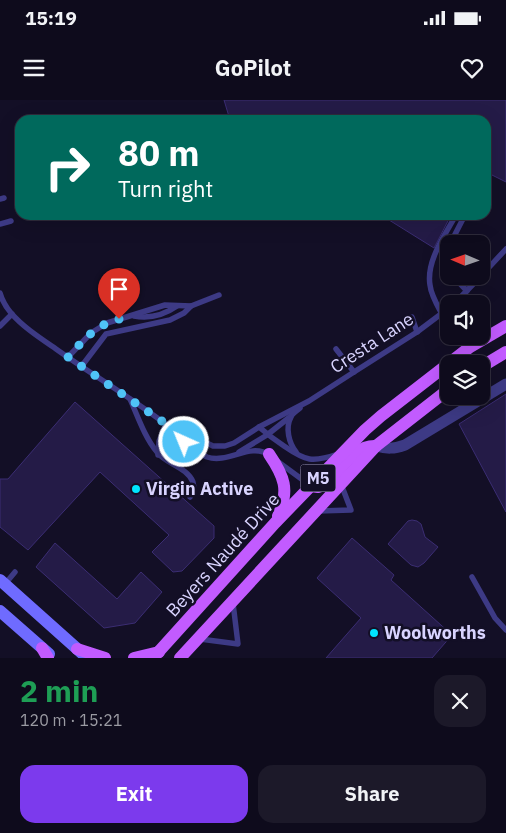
<!DOCTYPE html>
<html lang="en">
<head>
<meta charset="utf-8">
<style>
	:root { --surface:#0e0b1c; --page:#1c1929; --text:#f1f3f6; --muted:#9b9ba3; --line:#2e2b3b; --accent:#7c3aed }
	body { margin:0; font-family:"IBM Plex Sans",sans-serif; background:var(--page); color:var(--text); height:100vh; display:flex; flex-direction:column; font-size:19px; white-space:nowrap }
	* { box-sizing:border-box; margin:0 }
	p { font-size:16px; color:var(--muted) }
	.icon { flex:none; width:28px; height:28px; fill:none; stroke:currentColor; stroke-width:2; stroke-linecap:round; stroke-linejoin:round }
	.map { position:relative; height:558px; overflow:hidden }
	.side { display:flex; flex-direction:column; background:var(--surface); flex:1 }
	.side>* { flex:none }
	.hud { position:absolute; left:15px; top:15px; width:476px; height:105px; border-radius:15px; box-shadow:0 5px 20px #0002,0 0 0 1px var(--line); background:#00695c; color:#fff; overflow:hidden }
	.needle { width:32px; rotate:272deg }
	.fabs { position:absolute; left:440px; top:135px; display:grid; gap:10px }
	.fabs a { display:grid; place-items:center; width:50px; height:50px; border-radius:10px; background:var(--surface); box-shadow:0 5px 20px #0002,0 0 0 1px var(--line); font-size:25px }
	.pin { position:absolute; display:grid; place-items:center; width:42px; height:42px; color:#fff; margin:-51px -21px; border-radius:50% 50% 50% 0; rotate:-45deg; box-shadow:0 0 5px #0007 }
	.pin .icon { rotate:45deg }
	.me { position:absolute; width:55px; margin:-28px; rotate:316deg; stroke-linejoin:round; filter:drop-shadow(0 0 4px #0008) }
	.turn { display:flex; align-items:center; gap:18px; height:105px; padding:0 20px; font-size:22px }
	.turn .icon { width:65px; height:65px; stroke-width:2.5 }
	.turn b { display:block; font-size:35px; line-height:42px }
	.round { display:grid; place-items:center; flex:none; width:52px; height:52px; border-radius:15px; background:var(--page) }
	.headline { display:flex; align-items:center; justify-content:space-between; height:85px; padding:0 20px }
	h1 { font-size:30px; font-weight:700; line-height:38px; color:#1e9e55 }
	.button { display:flex; gap:10px; margin-top:auto; padding:10px 20px }
	.button a { flex:1; height:58px; border-radius:15px; background:var(--accent); color:#fff; font-size:20px; font-weight:700; line-height:58px; text-align:center }
	.button a+a { background:var(--page); color:var(--text) }
	.status { display:flex; justify-content:space-between; align-items:center; height:35px; padding:0 25px; background:var(--surface); direction:ltr }
	.status svg { height:14px; fill:currentColor }
	header { display:flex; justify-content:space-between; align-items:center; height:65px; padding:0 20px; background:var(--surface); font-size:22px; font-weight:700 }
	.map>svg:first-child { display:block }
</style>
</head>
<body>
<div class="status"><b>15:19</b><svg viewBox="0 0 49 12"><path d="M0 12V9h3v3zM5 12V6h3v6zM10 12V3h3v9zM15 12V0h3v12zM26 1h20v11H26zM47 4h2v5h-2z"/></svg></div>
<header><svg class="icon" aria-label="menu" viewBox="0 0 24 24"><path d="M4 6h16M4 12h16M4 18h16"/></svg>GoPilot<svg class="icon" aria-label="heart" viewBox="0 0 24 24"><path d="M12 20l-8-8c-3-5 5-10 8-4 3-6 11-1 8 4z"/></svg></header>
<div class="map">
<svg width="506" height="558" viewBox="0 0 506 558">
	<rect width="100%" height="100%" fill="#130f26"/>
	<g fill="#241b47" stroke="#3b2d73">
		<polygon points="224,0 506,0 506,82 486,72 486,20 230,20"/>
		<polygon points="381,115 451,115 434,148"/>
		<polygon points="506,294 506,412 459,324"/>
		<polygon points="75,302 214,426 214,438 182,471 173,472 152,452 169,435 100,372 28,450 0,427 0,379 8,379"/>
		<polygon points="412,420 417,421 421,424 425,437 438,447 424,463 418,467 411,465 388,444 408,421"/>
		<polygon points="352,438 394,475 391,480 452,535 432,558 326,558 361,518 317,478"/>
		<polygon points="55,443 117,499 141,472 162,492 135,523 104,528 36,467"/>
	</g>
	<g fill="none" stroke-linecap="round" stroke-linejoin="round">
		<g stroke="#3d3a85" stroke-width="5.5">
			<polyline points="0,99 4,98"/>
			<polyline points="0,124 11,121"/>
			<polyline points="450,144 465,115"/>
			<polyline points="449,147 446,161 449,171"/>
			<polyline points="453,176 467,191"/>
			<polyline points="481,176 506,149"/>
			<path d="M0,193C2,200 6,207 11,213C23,227 40,238 56,249C94,276 135,300 172,329C178,332 180,339 185,343C191,349 200,354 207,357C229,364 249,342 270,355"/>
			<polyline points="454,204 481,176"/>
			<path d="M442,214C437,205 431,195 430,185C426,161 445,135 456,115"/>
			<path d="M134,216C150,219 164,215 177,206"/>
			<polyline points="412,217 417,232"/>
			<polyline points="0,226 12,214"/>
			<polyline points="336,249 354,272"/>
			<polyline points="68,257 91,233 107,223 165,205 191,206"/>
			<polyline points="81,267 106,234 170,220 184,213 191,206 219,195"/>
			<path d="M130,299C138,317 145,338 157,352C166,364 187,367 193,382C195,388 193,392 190,397"/>
			<path d="M259,327C267,334 275,340 284,346C306,361 312,363 338,354"/>
			<polyline points="175,330 188,334 213,346 225,346 234,343 259,327 309,301 354,272 417,232 449,208"/>
			<polyline points="239,352 267,335 291,316"/>
			<path d="M296,352C289,343 285,328 291,317C292,313 297,311 300,308"/>
			<polyline points="158,355 159,341 166,324"/>
			<polyline points="277,361 311,386"/>
			<polyline points="318,411 351,410 341,384"/>
			<polyline points="472,477 495,518 506,530"/>
			<polyline points="5,484 15,472"/>
			<polyline points="200,539 238,544 233,503"/>
		</g>
		<path stroke="#3d3a85" stroke-width="11" d="M376,346C387,349 394,349 405,345L506,284"/>
		<g stroke="#6f6bff" stroke-width="12">
			<polyline points="0,480 84,555"/>
			<polyline points="0,511 49,554"/>
		</g>
		<g stroke="#c25bff" stroke-width="12">
			<polyline points="481,267 506,252"/>
			<path d="M269,354C284,376 290,390 278,416"/>
			<path d="M311,386L318,387L324,385C341,372 352,345 376,346"/>
			<polyline points="42,548 48,558"/>
			<polyline points="77,549 105,558"/>
			<polyline points="134,558 159,552"/>
			<polyline points="153,558 275,423 365,330 381,316 470,247 506,226"/>
			<polyline points="180,558 376,346 449,289"/>
		</g>
	</g>
	<g fill="none" stroke-linecap="round" stroke-linejoin="round">
		<path stroke="#4fc3f7" stroke-width="9" stroke-dasharray="0 16.2" d="M119,219C94,226 85,239 68,257L175,330L184,342"/>
	</g>
	<g fill="#00e5ff" stroke="#130f26" stroke-width="2">
		<circle cx="136" cy="389" r="5"/>
		<circle cx="374" cy="533" r="5"/>
	</g>
	<g text-anchor="middle" stroke-width="5" stroke-linejoin="round" paint-order="stroke">
		<rect fill="#130f26" stroke="#9e99be" stroke-width="1" x="300.5" y="364.5" width="35" height="27" rx="4"/>
		<g font-size="16" font-weight="bold" fill="#d9d4ff">
			<text x="318" y="384">M5</text>
		</g>
		<g font-size="18" fill="#d9d4ff" stroke="#130f26">
			<text transform="translate(372 243) rotate(-33)" y="6">Cresta Lane</text>
			<text transform="translate(223 455) rotate(-48)" y="6">Beyers Naudé Drive</text>
		</g>
		<g font-size="18" font-weight="bold" fill="#d9d4ff" stroke="#130f26" text-anchor="start">
			<text x="146" y="395">Virgin Active</text>
			<text x="384" y="539">Woolworths</text>
		</g>
	</g>
</svg>
<div class="fabs">
<a><svg class="needle" viewBox="-14 -14 28 28"><path d="M0-13l5 13h-10z" fill="#e53935"/><path d="M0 13l5-13h-10z" fill="#9b9ba3"/></svg></a>
<a><svg class="icon" aria-label="sound" viewBox="0 0 24 24"><path d="M4 9h4l5-4v14l-5-4H4zM17 9q2 3 0 6"/></svg></a>
<a><svg class="icon" aria-label="layers" viewBox="0 0 24 24"><path d="M12 4l9 5-9 5-9-5zM3 14l9 5 9-5"/></svg></a>
</div>
<div class="pin" style="left:119px;top:219px;background:#d93025"><svg class="icon" aria-label="arrive" viewBox="0 0 24 24"><path d="M6 21V4h12l-3 4 3 4H6"/></svg></div>
<svg class="me" style="left:184px;top:342px" viewBox="-20 -20 40 40"><circle r="17" fill="#4fc3f7" stroke="#fff" stroke-width="3"/><path d="M0-11L8 9 0 5-8 9z" fill="#fff"/></svg>
<div class="hud">
<div class="turn"><svg class="icon" aria-label="right" viewBox="0 0 24 24"><path d="M7 20v-9h11M14 6l5 5-5 5"/></svg><div><b>80 m</b>Turn right</div></div>
</div>
</div>
<section class="side">
<div class="headline"><div><h1>2 min</h1><p>120 m · 15:21</p></div><a class="round"><svg class="icon" aria-label="close" viewBox="0 0 24 24"><path d="M6 6l12 12M18 6L6 18"/></svg></a></div>
<div class="button"><a>Exit</a><a>Share</a></div>
</section>
</body>
</html>
